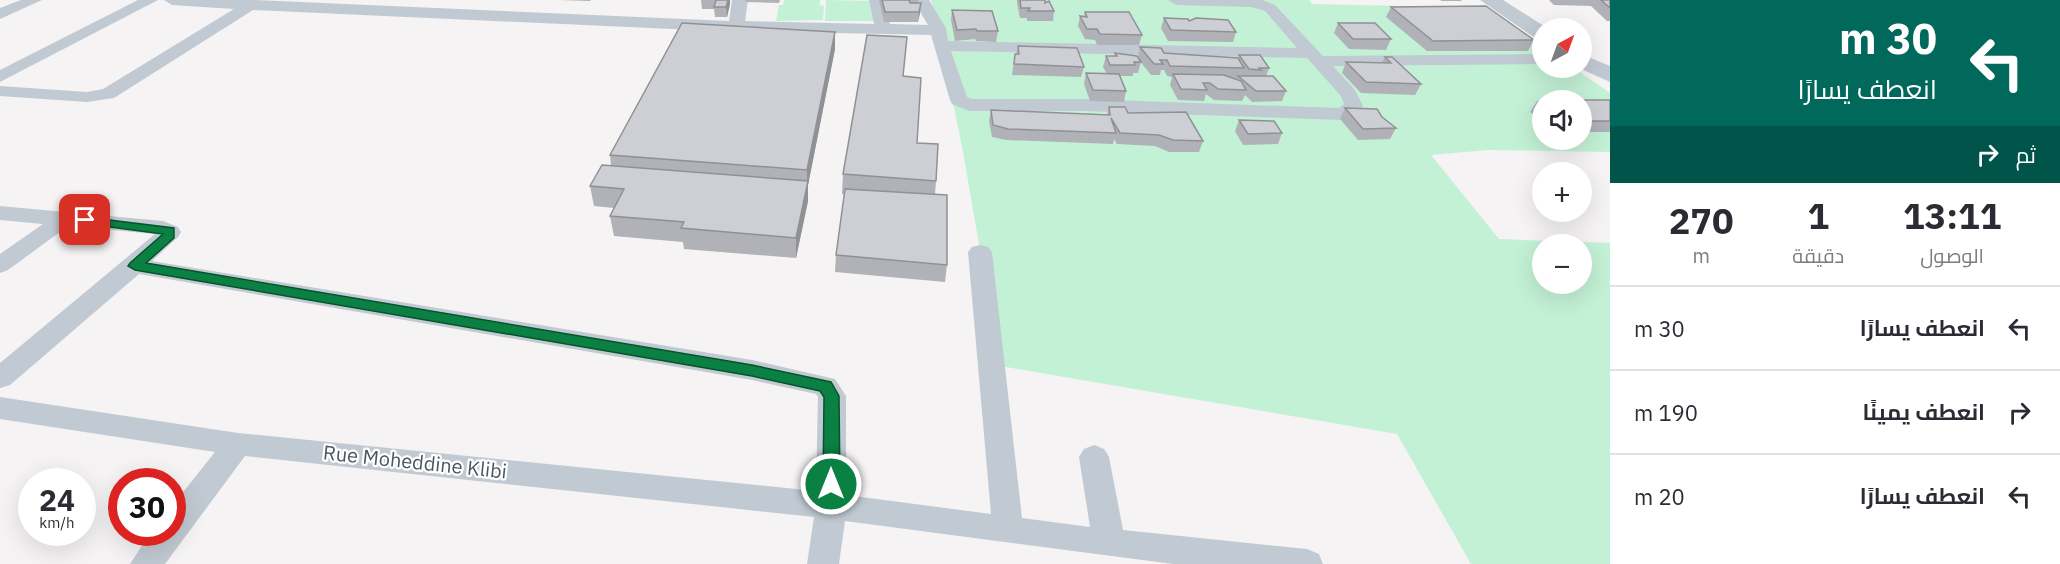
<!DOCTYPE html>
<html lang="ar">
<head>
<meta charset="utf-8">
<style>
	:root { --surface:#fff; --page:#f2f2f3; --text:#2b2b33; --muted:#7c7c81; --line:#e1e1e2 }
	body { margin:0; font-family:"IBM Plex Sans",Cairo,sans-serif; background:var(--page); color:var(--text); direction:rtl; height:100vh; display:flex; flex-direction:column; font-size:22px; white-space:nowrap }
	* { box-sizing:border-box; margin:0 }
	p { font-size:20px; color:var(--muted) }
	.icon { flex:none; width:33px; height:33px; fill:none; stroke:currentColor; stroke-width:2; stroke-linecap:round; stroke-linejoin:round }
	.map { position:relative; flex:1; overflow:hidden; direction:ltr }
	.details { display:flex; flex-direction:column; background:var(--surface); width:450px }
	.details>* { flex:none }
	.hud { background:#00695c; color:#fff; overflow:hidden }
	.needle { width:39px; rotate:41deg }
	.buttons { position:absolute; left:1532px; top:18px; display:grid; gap:12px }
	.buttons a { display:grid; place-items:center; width:60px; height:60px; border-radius:50%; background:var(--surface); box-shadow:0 6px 24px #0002; font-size:30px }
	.speed { position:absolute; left:18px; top:468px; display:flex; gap:12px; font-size:30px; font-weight:700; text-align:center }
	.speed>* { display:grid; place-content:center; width:78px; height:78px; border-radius:50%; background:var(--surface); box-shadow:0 6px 24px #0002; line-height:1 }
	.speed small { font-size:15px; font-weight:400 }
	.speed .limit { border:9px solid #d22; background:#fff; color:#111 }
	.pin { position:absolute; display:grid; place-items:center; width:51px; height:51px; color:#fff; margin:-26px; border-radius:12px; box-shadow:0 3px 9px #0006 }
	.me { position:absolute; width:66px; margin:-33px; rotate:0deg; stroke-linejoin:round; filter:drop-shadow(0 0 4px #0008) }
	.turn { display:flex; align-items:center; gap:21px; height:126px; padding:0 24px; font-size:27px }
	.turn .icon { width:78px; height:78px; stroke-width:2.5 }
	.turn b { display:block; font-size:42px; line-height:51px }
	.then { display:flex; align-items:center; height:57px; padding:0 24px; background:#0003; gap:12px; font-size:22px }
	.eta { display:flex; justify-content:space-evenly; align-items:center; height:102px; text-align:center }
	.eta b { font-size:36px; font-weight:700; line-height:42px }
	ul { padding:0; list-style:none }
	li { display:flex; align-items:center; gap:18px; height:84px; padding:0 24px; border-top:2px solid var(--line) }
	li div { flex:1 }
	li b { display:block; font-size:22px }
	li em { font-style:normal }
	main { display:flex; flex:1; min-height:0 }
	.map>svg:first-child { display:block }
</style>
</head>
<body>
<main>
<section class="details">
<div class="hud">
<div class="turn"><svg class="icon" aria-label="left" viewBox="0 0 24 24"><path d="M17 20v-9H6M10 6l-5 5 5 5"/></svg><div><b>30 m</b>انعطف يسارًا</div></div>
<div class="then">ثم<svg class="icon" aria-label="right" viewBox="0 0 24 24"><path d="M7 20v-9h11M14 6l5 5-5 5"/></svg></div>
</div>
<div class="eta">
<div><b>13:11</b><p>الوصول</p></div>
<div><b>1</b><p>دقيقة</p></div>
<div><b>270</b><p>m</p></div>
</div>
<ul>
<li><svg class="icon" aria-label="left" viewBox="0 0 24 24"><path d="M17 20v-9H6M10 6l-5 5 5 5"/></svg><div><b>انعطف يسارًا</b></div><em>30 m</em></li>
<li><svg class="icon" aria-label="right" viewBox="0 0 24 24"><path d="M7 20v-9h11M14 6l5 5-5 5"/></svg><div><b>انعطف يمينًا</b></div><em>190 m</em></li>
<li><svg class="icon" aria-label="left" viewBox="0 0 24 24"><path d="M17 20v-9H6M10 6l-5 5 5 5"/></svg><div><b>انعطف يسارًا</b></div><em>20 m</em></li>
</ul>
</section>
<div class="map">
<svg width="1610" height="564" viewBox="0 0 1610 564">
	<rect width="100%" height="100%" fill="#f5f3f3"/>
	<g fill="#c3f1d5" fill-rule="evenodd">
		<polygon points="784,0 820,0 820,5 824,6 823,20 776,21 779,5 783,5"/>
		<polygon points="826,0 874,1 874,21 825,21"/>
		<path d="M931,0H1309L1312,4L1489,8L1542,45V68H1574L1610,93V152L1488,150L1431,155L1499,239L1610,243V564H1471L1397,434L1000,366L962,146ZM1542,100H1581V140H1542ZM1542,244H1581V284H1542Z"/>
	</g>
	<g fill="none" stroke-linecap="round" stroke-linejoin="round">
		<g fill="#c1cad2" fill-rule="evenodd">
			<polygon points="21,0 42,0 0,19 0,8"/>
			<polygon points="138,0 158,0 0,82 0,70"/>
			<path d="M164,0H255L729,21L732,0H748L745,21L874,24L869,0H885L890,24L928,25L913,0H929L946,28L948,41L1297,48L1265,11L1251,7L1176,5L1168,0H1262L1275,5L1323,56L1542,54V64L1333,66L1355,90L1363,106L1350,118L1343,120L1084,111H969L952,104L950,100L931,35L694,30L253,10L114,98L87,102L0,96V86L87,92L103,89L234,9L172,5ZM951,51L1307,58L1341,96L1344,104L1339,108L1084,99H972L967,97Z"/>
			<polygon points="0,206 163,221 178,227 181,232 178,237 152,261 752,360 835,379 846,396 846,495 991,514 968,252 972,247 980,245 988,247 992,252 1022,518 1090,527 1079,457 1084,449 1094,445 1104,449 1109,457 1123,530 1307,549 1319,554 1323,564 1173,564 845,521 839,564 807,564 814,517 245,456 165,564 130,564 151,532 172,532 172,506 215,452 0,419 0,397 238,433 816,491 818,397 816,394 752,380 139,274 10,385 0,388 0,363 155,234 68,226 8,270 0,273 0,254 43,224 0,220"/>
		</g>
		<g fill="#c1cad2" fill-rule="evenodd">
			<polygon points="1480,0 1503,0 1547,28 1542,28 1542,40 1535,38"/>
			<polygon points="1581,54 1610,66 1610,82 1579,68"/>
		</g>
	</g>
	<g fill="#b0b2b7">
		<polygon points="559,0 591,0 590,1"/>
		<polygon points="701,0 730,0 730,4 727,17 715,17 714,9 702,9"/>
		<polygon points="745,0 780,0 779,3 746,2"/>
		<polygon points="879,0 918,0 920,13 918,22 884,22"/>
		<polygon points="1017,0 1045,0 1045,3 1054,11 1053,21 1027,21 1027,18 1020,18 1017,3"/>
		<polygon points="1440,0 1462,0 1461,1 1442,1"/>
		<polygon points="1549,0 1610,0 1610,21 1607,21 1591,6 1554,5"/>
		<polygon points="1391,7 1534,40 1528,51 1427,51 1386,17"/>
		<polygon points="952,10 998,31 996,42 976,41 975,39 955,41 951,20"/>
		<polygon points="1085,12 1142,35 1139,45 1097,45 1095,40 1085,39 1078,26 1080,16 1084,16"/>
		<polygon points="1164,18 1189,21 1236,32 1233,42 1168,41 1161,28"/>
		<polygon points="1338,23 1391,39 1386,50 1349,49 1334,33"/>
		<polygon points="835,32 835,49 808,185 808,201 796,258 684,249 683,242 614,236 610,216 614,208 594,206 590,186 611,166 610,155"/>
		<polygon points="1018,46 1084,67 1081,77 1012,75 1015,54 1016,54"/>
		<polygon points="1140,47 1164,53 1238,58 1239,55 1269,68 1266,76 1286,91 1282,101 1252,102 1245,95 1242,101 1214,100 1206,94 1204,101 1178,100 1170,85 1172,77 1167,76 1164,70 1161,70 1160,75 1151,75 1139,60 1141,62 1138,73 1133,73 1133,76 1119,76 1126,91 1124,102 1090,101 1084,84 1086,73 1107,74 1103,67 1106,56 1114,56 1115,53 1138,57"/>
		<polygon points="1385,57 1421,84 1415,95 1361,93 1342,73 1346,62 1382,62"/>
		<polygon points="904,77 917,143 936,181 935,194 947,265 945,282 835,272 836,255 844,194 842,194 843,174"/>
		<rect x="1581" y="100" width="29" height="32"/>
		<polygon points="1537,101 1542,101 1542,121 1530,112"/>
		<polygon points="1109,107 1128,113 1203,141 1199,152 1169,152 1155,146 1117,144 1114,139 1113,144 1006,140 992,137 989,121 991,110 1107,115"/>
		<polygon points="1345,108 1382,117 1396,128 1390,139 1358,140 1340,119"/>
		<polygon points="1239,120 1282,133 1278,144 1243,145 1235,131"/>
	</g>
	<g fill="#909195">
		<polygon points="728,0 730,0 730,4 727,17 726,7"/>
		<polygon points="921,3 920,13 918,22 919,12"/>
		<polygon points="835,32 835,49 808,185 808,201 796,258 796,238 807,186 807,170"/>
	</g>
	<g fill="#cdcfd5" stroke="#909195" stroke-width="1.5">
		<polygon points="716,0 728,0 726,7 714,7"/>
		<polygon points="882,0 909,0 910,3 921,3 919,12 885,12"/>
		<polygon points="1020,0 1045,0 1045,3 1049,1 1054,11 1028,11 1030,8 1021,8"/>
		<polygon points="1601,0 1610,0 1610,8"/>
		<polygon points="1486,6 1534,40 1433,41 1391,7"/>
		<polygon points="952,10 992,11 998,31 977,31 976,29 957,30"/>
		<polygon points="1085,12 1129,12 1142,35 1100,34 1097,29 1087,29 1080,16 1087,17"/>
		<polygon points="1164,18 1188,19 1189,21 1196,18 1228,20 1236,32 1171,30"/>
		<polygon points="682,23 835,32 807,170 610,155"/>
		<polygon points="1338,23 1375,23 1391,39 1353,39"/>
		<polygon points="867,35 907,37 903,76 921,78 917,143 938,144 936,181 843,174"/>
		<polygon points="1018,46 1077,48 1084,67 1014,64 1015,54 1019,54"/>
		<polygon points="1140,47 1161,48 1164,53 1238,58 1244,68 1170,66 1167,60 1160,60 1163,64 1154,64"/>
		<polygon points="1115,53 1137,56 1141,62 1134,62 1135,65 1110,65 1106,56 1117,56"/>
		<polygon points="1239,55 1260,55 1269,68 1259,68 1261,70 1249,69"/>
		<polygon points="1385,57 1392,57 1421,84 1366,82 1346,62 1391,63"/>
		<polygon points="1086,73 1119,74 1126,91 1093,90"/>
		<polygon points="1173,74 1224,75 1241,81 1246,90 1218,89 1210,83 1203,83 1207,90 1181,89"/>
		<polygon points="1238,76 1273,76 1286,91 1256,91"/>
		<polygon points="1566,100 1610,100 1610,121 1581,121 1581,100"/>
		<polygon points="1109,107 1125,107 1128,113 1186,112 1203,141 1173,140 1159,135 1120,133 1111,118 1116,133 1008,129 993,125 991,110 1110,115"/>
		<polygon points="1345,108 1377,109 1382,117 1396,128 1363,129"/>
		<polygon points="1239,120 1274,121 1282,133 1248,134"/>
		<polygon points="602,165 808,181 796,238 681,228 684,222 610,216 624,189 590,186"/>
		<polygon points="845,189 947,195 947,265 836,255"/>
	</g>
	<polygon fill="#0b8043" stroke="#07532c" stroke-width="1.5" points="85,217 174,228 174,238 146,263 752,365 831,382 839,396 840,484 837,489 825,489 823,484 824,397 820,391 752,376 135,270 128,266 130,263 163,234 80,223 79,220"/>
	<g text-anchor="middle" stroke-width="4.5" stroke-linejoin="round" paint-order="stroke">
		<g font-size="20" fill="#4a5661" stroke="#fff">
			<text transform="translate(415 462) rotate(6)" y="7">Rue Moheddine Klibi</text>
		</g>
	</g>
</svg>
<div class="buttons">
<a><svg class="needle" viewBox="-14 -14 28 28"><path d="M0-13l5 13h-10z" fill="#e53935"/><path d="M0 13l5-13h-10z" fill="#7c7c81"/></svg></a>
<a><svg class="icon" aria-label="sound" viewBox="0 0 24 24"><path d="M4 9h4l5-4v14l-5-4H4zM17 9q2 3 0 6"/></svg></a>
<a>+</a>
<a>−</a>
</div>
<div class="speed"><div>24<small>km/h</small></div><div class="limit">30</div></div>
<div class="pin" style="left:85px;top:220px;background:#d93025"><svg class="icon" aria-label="arrive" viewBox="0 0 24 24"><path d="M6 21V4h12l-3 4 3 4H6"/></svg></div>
<svg class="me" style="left:831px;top:484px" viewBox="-20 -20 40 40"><circle r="17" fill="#0b8043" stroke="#fff" stroke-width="3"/><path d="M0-11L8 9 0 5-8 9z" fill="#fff"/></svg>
</div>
</main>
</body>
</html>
